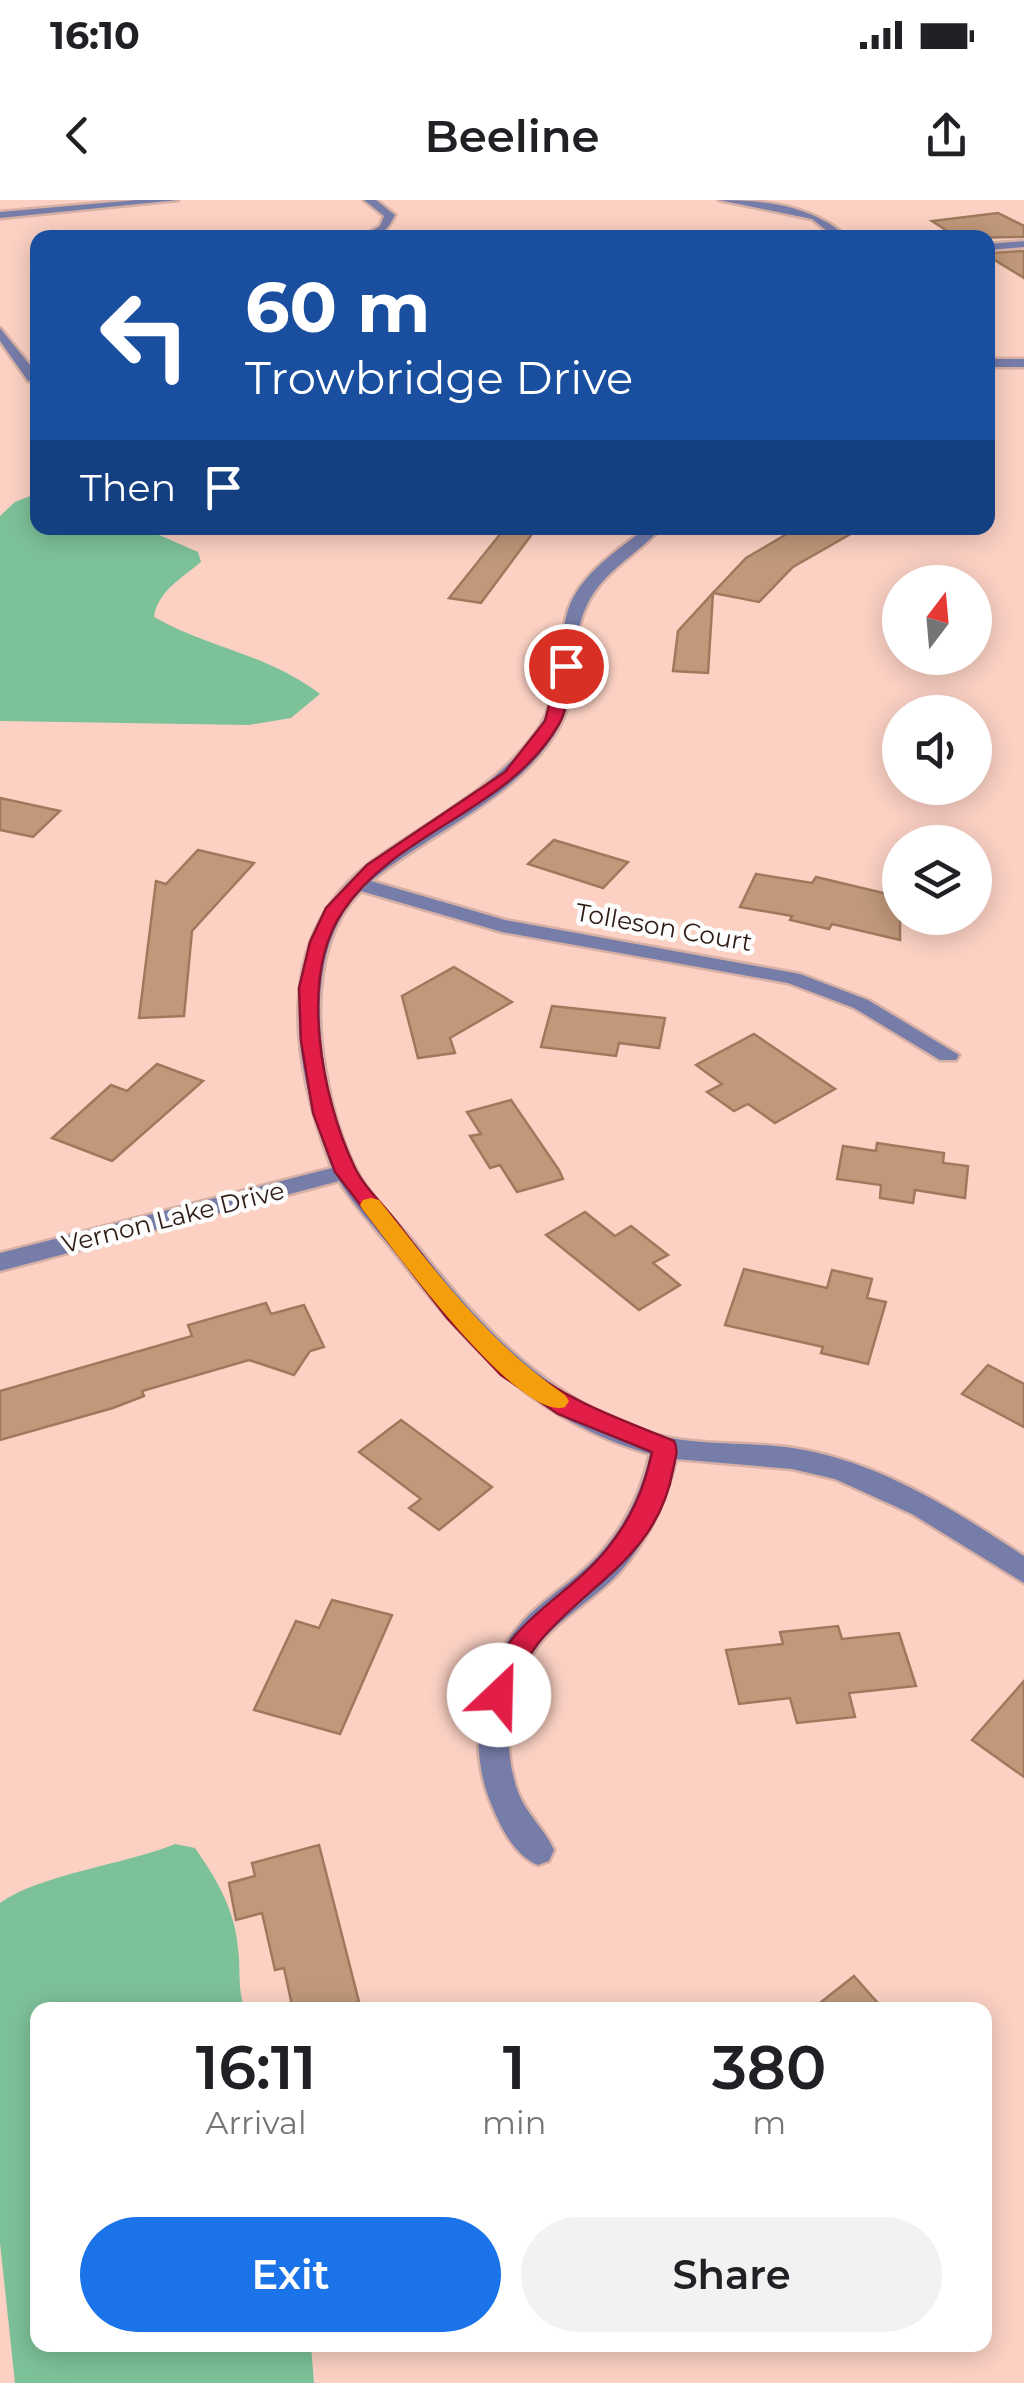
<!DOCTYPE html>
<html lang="en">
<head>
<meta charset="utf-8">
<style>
	:root { --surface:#fff; --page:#f2f2f2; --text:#202124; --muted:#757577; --accent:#1a73e8 }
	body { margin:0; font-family:Montserrat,sans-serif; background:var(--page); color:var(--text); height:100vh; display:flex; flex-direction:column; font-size:38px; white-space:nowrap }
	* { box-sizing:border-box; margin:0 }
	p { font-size:32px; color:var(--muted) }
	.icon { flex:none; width:55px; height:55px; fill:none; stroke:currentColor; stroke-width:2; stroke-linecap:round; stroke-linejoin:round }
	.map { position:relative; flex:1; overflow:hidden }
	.panel { position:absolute; left:30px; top:1802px; width:962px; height:350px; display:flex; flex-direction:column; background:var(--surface); border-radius:20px; box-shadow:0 5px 25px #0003 }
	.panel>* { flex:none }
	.banner { position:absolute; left:30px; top:30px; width:965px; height:305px; border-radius:20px; box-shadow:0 5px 25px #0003; background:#1a4fa0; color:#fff; overflow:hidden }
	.needle { width:65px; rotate:16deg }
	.fabs { position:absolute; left:882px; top:365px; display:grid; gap:20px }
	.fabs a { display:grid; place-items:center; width:110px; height:110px; border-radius:50%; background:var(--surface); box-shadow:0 5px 25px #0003; font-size:50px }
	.pin { position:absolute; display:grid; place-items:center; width:85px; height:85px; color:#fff; margin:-42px; border:5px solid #fff; border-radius:50%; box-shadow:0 2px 10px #0007 }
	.me { position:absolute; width:110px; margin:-55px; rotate:24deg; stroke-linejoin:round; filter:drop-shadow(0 0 8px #0008) }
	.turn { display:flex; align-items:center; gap:35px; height:210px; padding:0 50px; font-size:45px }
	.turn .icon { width:130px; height:130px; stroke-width:2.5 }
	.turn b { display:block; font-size:70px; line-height:85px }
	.then { display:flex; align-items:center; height:95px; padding:0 50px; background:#0003; gap:20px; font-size:38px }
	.eta { display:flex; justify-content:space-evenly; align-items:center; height:170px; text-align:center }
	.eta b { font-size:60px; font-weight:600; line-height:70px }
	.primary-button { display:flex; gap:20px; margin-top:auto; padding:20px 50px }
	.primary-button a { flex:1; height:115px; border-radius:60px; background:var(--accent); color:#fff; font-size:40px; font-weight:600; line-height:115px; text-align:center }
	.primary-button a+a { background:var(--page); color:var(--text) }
	.status { display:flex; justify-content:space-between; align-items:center; height:70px; padding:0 50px; background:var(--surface); direction:ltr }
	.status svg { height:28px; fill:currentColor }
	header { display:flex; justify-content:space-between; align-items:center; height:130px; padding:0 50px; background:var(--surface); font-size:45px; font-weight:600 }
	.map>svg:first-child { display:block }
</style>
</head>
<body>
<div class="status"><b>16:10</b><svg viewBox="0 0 49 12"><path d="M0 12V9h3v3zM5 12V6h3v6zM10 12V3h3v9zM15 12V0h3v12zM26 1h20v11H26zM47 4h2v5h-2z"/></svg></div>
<header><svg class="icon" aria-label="back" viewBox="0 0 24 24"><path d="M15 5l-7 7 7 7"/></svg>Beeline<svg class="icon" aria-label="share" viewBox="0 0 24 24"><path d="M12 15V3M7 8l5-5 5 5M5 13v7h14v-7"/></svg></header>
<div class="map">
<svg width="1024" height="2183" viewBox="0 0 1024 2183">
	<rect width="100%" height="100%" fill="#fcd1c4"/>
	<g fill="#7dc199">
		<path d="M30,296L37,297L38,328H143L198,352L201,362C183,377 157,392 154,417C210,449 266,453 320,494L291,518L249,525L0,521V316L15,302Z"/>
		<path d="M175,1644L195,1648C216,1678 235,1710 238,1748C241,1770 237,1789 245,1810H38V2145H311L314,2183H15L0,2043V1703C38,1675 126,1664 175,1644Z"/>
	</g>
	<g fill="#c1987a" stroke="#a0795c" stroke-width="2.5">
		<polygon points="998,13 1024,26 1024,37 958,38 932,21"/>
		<polygon points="1024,51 1024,78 988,56 988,53"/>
		<polygon points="505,328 535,330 481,403 449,398"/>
		<polygon points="797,328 861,328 793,367 759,402 713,393 746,358"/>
		<polygon points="713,393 708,473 673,471 678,431"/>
		<polygon points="0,598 60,611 33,637 0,630"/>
		<polygon points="554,640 628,662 603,688 528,664"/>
		<polygon points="198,650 254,663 192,731 184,816 139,818 156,681 166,684"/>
		<polygon points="756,674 812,683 816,677 900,697 900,740 832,724 829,729 790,720 792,716 740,707"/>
		<polygon points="454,767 512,802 450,838 455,853 418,858 402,796"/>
		<polygon points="552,806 665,818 659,848 619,843 616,856 541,847"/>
		<polygon points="754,834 835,889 775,923 748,904 734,911 707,892 722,884 696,865"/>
		<polygon points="157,864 203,881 112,961 52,938 111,885 127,891"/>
		<polygon points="511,900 559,970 563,979 517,992 500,965 490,968 470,936 481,934 467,912"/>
		<polygon points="877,943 944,953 943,963 968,966 965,998 915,990 913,1003 880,998 881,985 837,979 843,946 876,951"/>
		<polygon points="585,1012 615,1036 631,1026 668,1055 653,1063 680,1085 639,1110 546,1035"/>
		<polygon points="744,1069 827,1088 832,1070 872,1079 867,1098 886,1102 868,1164 821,1153 823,1147 725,1125"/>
		<polygon points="266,1103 271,1114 304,1105 324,1147 310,1151 294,1175 249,1160 142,1191 144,1196 113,1208 0,1240 0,1191 192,1136 188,1125"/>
		<polygon points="988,1165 1024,1184 1024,1227 962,1194"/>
		<polygon points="401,1220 492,1287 439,1330 409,1308 421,1299 359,1252"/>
		<polygon points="332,1400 392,1415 340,1534 254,1510 296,1421 319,1428"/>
		<polygon points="838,1426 842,1439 899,1433 916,1486 849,1493 855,1517 797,1523 790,1498 739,1504 726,1450 783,1444 780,1432"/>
		<polygon points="1024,1481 1024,1577 972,1540"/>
		<polygon points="319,1645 359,1802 332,1810 293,1810 284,1768 275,1770 262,1713 236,1720 229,1683 255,1676 252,1663"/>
		<polygon points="854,1776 884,1810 811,1810"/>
	</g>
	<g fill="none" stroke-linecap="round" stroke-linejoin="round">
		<g stroke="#d7b0a5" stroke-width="5">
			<g id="minor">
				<polygon points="137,0 178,0 0,18 0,12"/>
				<path d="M364,0H376L395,15C387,32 379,38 360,38L380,26L384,16Z"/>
				<path d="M719,0C765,0 814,6 848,38H836L812,19Z"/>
				<polygon points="1024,41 1024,47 988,50 988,44"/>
				<polygon points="0,128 38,175 38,181 28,181 0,141"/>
				<rect x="988" y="159" width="36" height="8"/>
				<path d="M646,328H661C637,355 603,371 587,405C569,440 579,490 560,525C521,597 432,631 371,681L505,720L800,774L868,800L959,855L956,860H940L854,808L788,783L502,732L361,691C316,736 315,810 325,869C331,904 342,946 360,977C375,1002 399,1024 418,1047C480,1126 545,1197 643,1231C690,1247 743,1241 793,1248C878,1261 953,1309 1024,1356V1383L912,1314L835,1279L792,1269L676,1259C666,1301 647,1342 618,1374C597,1396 570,1412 548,1434C509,1475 499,1539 518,1592C526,1614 545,1629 554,1650L549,1661L538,1665C515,1656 501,1628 492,1606C465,1543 479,1464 529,1415C553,1392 583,1375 604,1349C628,1321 642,1289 650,1254C533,1220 468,1147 396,1054C377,1030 355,1007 339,981L0,1071V1053L332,968C292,864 270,736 373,661C429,621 493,590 535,534C560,502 556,449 568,410C580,374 618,350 646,328Z"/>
			</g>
		</g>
		<use href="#minor" fill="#777da9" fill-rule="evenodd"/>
	</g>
	<path fill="#e11d48" stroke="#92132f" stroke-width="2.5" d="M560,463L573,466C569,484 568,509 559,524C509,611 396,631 343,711C298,777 322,899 354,966C363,986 382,1003 395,1020C433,1069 471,1124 519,1163C565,1200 620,1219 674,1241C679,1250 675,1259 673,1270C657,1357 589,1382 539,1442C521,1465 520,1479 509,1503L499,1507L489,1503L485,1495C504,1419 563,1403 607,1349C631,1319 644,1290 652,1252L558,1214L501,1175L447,1118L335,972L313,913L301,841L299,788L310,742L326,708L367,665L505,572L545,521Z"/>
	<path fill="#f59e0b" d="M371,998L379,1000C439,1075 485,1140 565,1195L569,1201L565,1207C518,1222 392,1047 363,1010L360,1005L363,1000Z"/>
	<g text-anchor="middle" stroke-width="9" stroke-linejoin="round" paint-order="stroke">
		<g font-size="25" fill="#2f1c16" stroke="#fdfdfd">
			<text transform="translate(664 727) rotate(10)" y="9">Tolleson Court</text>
			<text transform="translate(173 1017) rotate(-14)" y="9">Vernon Lake Drive</text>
		</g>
	</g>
</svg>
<div class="fabs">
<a><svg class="needle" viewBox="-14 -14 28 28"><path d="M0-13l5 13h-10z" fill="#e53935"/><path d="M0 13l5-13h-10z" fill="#757577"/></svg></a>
<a><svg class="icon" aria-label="sound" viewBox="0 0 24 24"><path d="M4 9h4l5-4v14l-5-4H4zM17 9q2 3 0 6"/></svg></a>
<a><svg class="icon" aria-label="layers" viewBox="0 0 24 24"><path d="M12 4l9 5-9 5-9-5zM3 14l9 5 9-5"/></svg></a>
</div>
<div class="pin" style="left:566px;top:466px;background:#d93025"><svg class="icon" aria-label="arrive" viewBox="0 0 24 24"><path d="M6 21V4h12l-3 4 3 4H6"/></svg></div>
<svg class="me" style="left:499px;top:1495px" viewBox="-20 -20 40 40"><circle r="19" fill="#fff"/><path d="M0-13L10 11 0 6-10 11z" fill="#e11d48"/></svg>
<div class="banner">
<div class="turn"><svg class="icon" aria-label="left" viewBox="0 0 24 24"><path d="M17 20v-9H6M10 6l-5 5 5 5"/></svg><div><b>60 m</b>Trowbridge Drive</div></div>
<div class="then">Then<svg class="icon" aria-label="arrive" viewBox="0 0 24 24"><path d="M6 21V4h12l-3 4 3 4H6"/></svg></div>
</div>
<section class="panel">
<div class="eta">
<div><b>16:11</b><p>Arrival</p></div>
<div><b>1</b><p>min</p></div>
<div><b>380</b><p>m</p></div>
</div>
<div class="primary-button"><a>Exit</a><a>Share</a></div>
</section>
</div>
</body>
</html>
